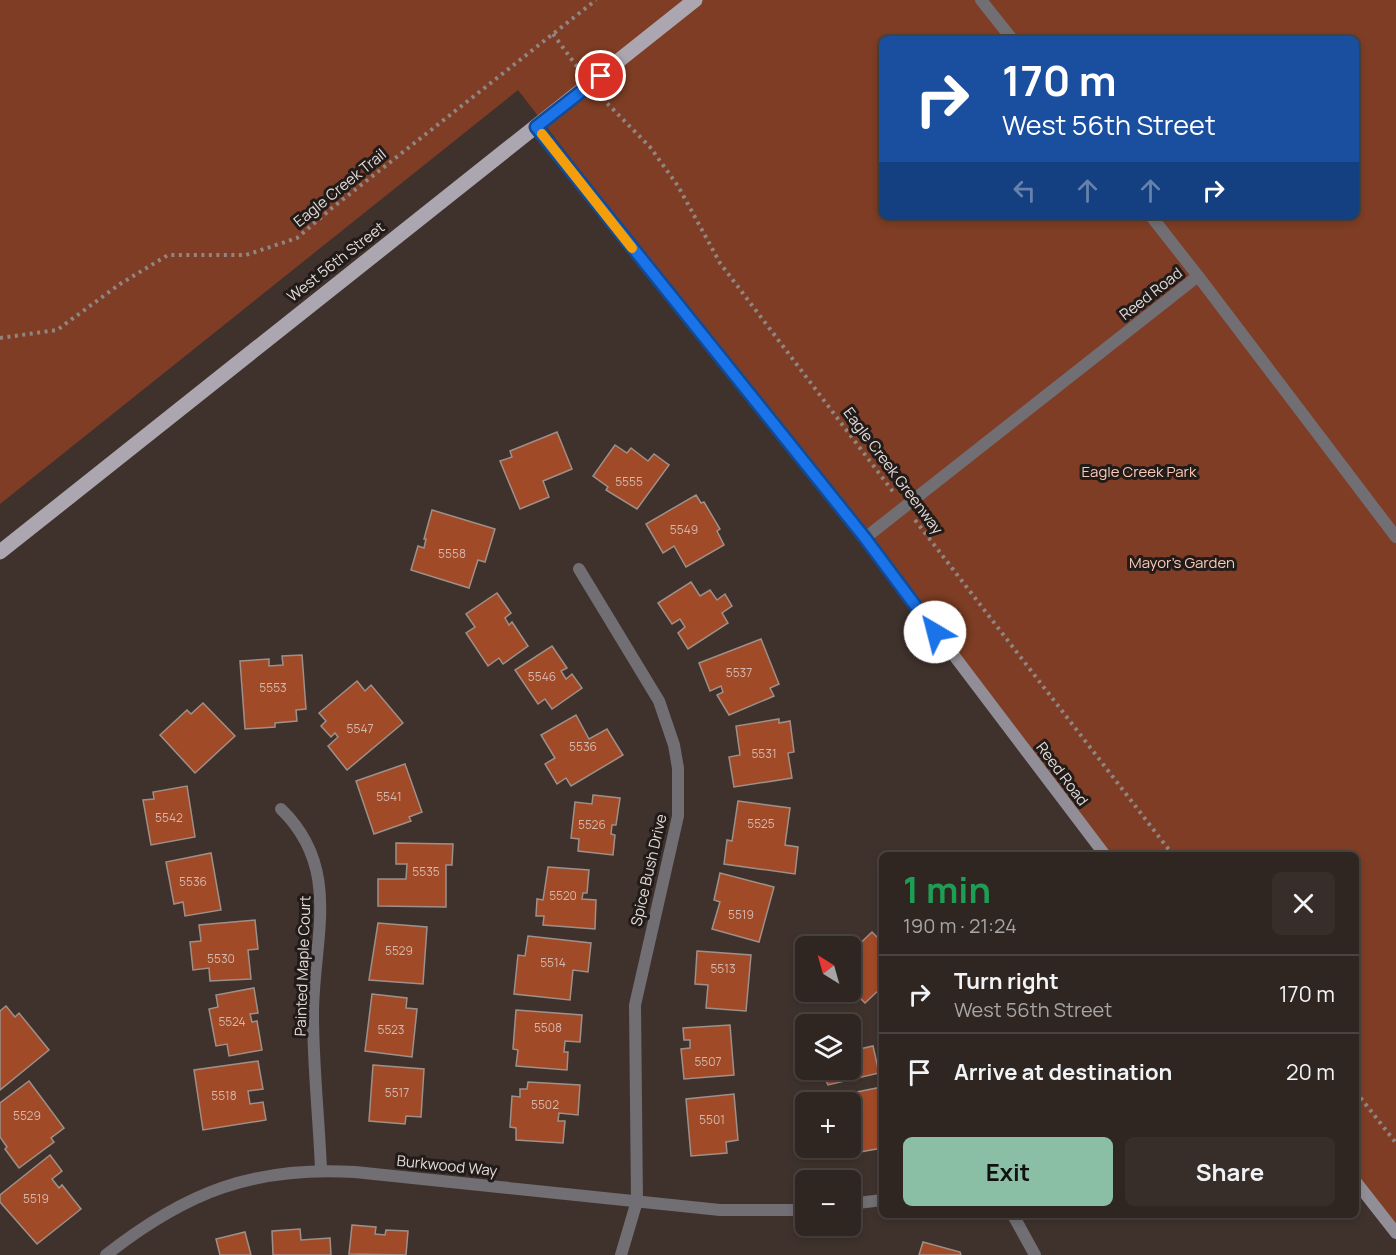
<!DOCTYPE html>
<html lang="en">
<head>
<meta charset="utf-8">
<style>
	:root { --surface:#2f2622; --page:#372e2a; --text:#f1f3f6; --muted:#a7a5a5; --line:#4a4340; --accent:#8abfa5 }
	body { margin:0; font-family:Manrope,sans-serif; background:var(--page); color:var(--text); height:100vh; display:flex; flex-direction:column; font-size:22px; white-space:nowrap }
	* { box-sizing:border-box; margin:0 }
	p { font-size:20px; color:var(--muted) }
	.icon { flex:none; width:33px; height:33px; fill:none; stroke:currentColor; stroke-width:2; stroke-linecap:round; stroke-linejoin:round }
	.map { position:relative; flex:1; overflow:hidden }
	.side { position:absolute; left:879px; top:852px; width:480px; height:366px; display:flex; flex-direction:column; background:var(--surface); border-radius:9px; box-shadow:0 3px 9px #0003,0 0 0 2px var(--line) }
	.side>* { flex:none }
	.hud { position:absolute; left:879px; top:36px; width:480px; height:183px; border-radius:9px; box-shadow:0 3px 9px #0003,0 0 0 2px var(--line); background:#1a4fa0; color:#fff; overflow:hidden }
	.needle { width:39px; rotate:323deg }
	.fabs { position:absolute; left:795px; top:936px; display:grid; gap:12px }
	.fabs a { display:grid; place-items:center; width:66px; height:66px; border-radius:9px; background:var(--surface); box-shadow:0 3px 9px #0003,0 0 0 2px var(--line); font-size:30px }
	.pin { position:absolute; display:grid; place-items:center; width:51px; height:51px; color:#fff; margin:-26px; border:3px solid #fff; border-radius:50%; box-shadow:0 2px 6px #0007 }
	.me { position:absolute; width:66px; margin:-33px; rotate:323deg; stroke-linejoin:round; filter:drop-shadow(0 0 4px #0008) }
	.turn { display:flex; align-items:center; gap:21px; height:126px; padding:0 24px; font-size:27px }
	.turn .icon { width:78px; height:78px; stroke-width:2.5 }
	.turn b { display:block; font-size:42px; line-height:51px }
	.lanes { display:flex; align-items:center; height:57px; padding:0 24px; background:#0003; justify-content:center; gap:30px; direction:ltr }
	.lanes .off { opacity:.35 }
	.round { display:grid; place-items:center; flex:none; width:63px; height:63px; border-radius:9px; background:var(--page) }
	.head { display:flex; align-items:center; justify-content:space-between; height:102px; padding:0 24px }
	h1 { font-size:36px; font-weight:700; line-height:45px; color:#1e9e55 }
	.action { display:flex; gap:12px; margin-top:auto; padding:12px 24px }
	.action a { flex:1; height:69px; border-radius:9px; background:var(--accent); color:#111; font-size:24px; font-weight:700; line-height:69px; text-align:center }
	.action a+a { background:var(--page); color:var(--text) }
	ul { padding:0; list-style:none }
	li { display:flex; align-items:center; gap:18px; height:78px; padding:0 24px; border-top:2px solid var(--line) }
	li div { flex:1 }
	li b { display:block; font-size:22px }
	li em { font-style:normal }
	.map>svg:first-child { display:block }
</style>
</head>
<body>
<div class="map">
<svg width="1396" height="1255" viewBox="0 0 1396 1255">
	<rect width="100%" height="100%" fill="#3f322d"/>
	<path fill="#7e3d24" fill-rule="evenodd" d="M0,0H1396V1224L1356,1173V855H1110L518,90L0,504ZM882,39H1356V216H882Z"/>
	<g fill="#a14a27" stroke="#9f8f89" stroke-width="1.5">
		<polygon points="557,432 572,469 543,481 549,497 520,509 500,461 512,457 510,451"/>
		<polygon points="615,445 627,453 631,448 648,461 654,454 669,465 637,509 606,490 608,487 593,476"/>
		<polygon points="696,495 701,503 704,502 720,529 717,531 724,545 686,567 674,546 663,553 646,524"/>
		<polygon points="432,510 495,529 485,562 478,560 469,588 411,570 418,546 424,548 426,539 424,539"/>
		<polygon points="691,582 700,596 710,590 717,600 725,594 732,606 722,613 728,623 688,649 678,633 685,627 680,619 672,624 658,603"/>
		<polygon points="497,593 511,613 505,618 509,625 512,622 528,646 503,664 499,658 488,666 466,633 475,627 466,614"/>
		<polygon points="761,639 779,684 770,688 774,696 729,715 717,695 723,692 721,686 710,691 699,663"/>
		<polygon points="552,646 567,668 561,671 566,679 572,674 582,688 552,709 545,699 538,704 515,670"/>
		<polygon points="302,655 306,709 296,710 297,721 275,723 275,727 245,729 240,661 269,659 269,666 283,665 282,656"/>
		<polygon points="357,681 365,691 371,685 403,723 347,770 328,746 338,737 335,733 331,737 321,726 326,721 319,713"/>
		<polygon points="203,703 235,736 195,773 160,735 187,710 191,714"/>
		<polygon points="576,715 589,739 607,729 623,755 571,786 566,778 557,784 545,764 555,758 541,735"/>
		<polygon points="779,719 779,723 790,721 794,752 788,753 792,778 734,787 729,757 740,755 736,726"/>
		<polygon points="405,764 422,812 409,817 411,821 374,834 356,781"/>
		<polygon points="187,786 195,837 151,845 143,800 154,799 153,792"/>
		<polygon points="593,795 620,798 616,825 612,825 611,834 615,835 613,855 578,851 579,839 571,838 575,802 592,804"/>
		<polygon points="738,801 790,808 785,845 798,847 795,874 724,864 727,840 732,841"/>
		<polygon points="396,843 453,844 452,865 446,865 446,907 378,906 378,879 406,879 407,864 396,864"/>
		<polygon points="211,853 221,910 185,916 183,902 174,904 166,862"/>
		<polygon points="548,867 589,870 587,893 583,893 582,899 596,900 595,929 543,925 544,916 536,916 537,899 543,900"/>
		<polygon points="720,873 774,887 759,942 712,929 720,902 714,900"/>
		<polygon points="255,920 258,949 248,950 251,979 210,981 209,968 193,970 190,942 201,941 199,925"/>
		<polygon points="378,923 427,927 423,984 369,980"/>
		<polygon points="872,932 882,942 882,987 865,1003 850,988 850,953"/>
		<polygon points="528,936 591,943 588,972 573,970 570,1000 514,994 518,955 525,956"/>
		<polygon points="697,951 751,955 746,1011 706,1008 708,985 695,984"/>
		<polygon points="254,988 258,1013 250,1014 252,1022 257,1021 262,1050 229,1056 227,1044 216,1046 209,1009 218,1007 216,995"/>
		<polygon points="372,994 407,998 406,1008 417,1009 412,1057 365,1051"/>
		<polygon points="6,1006 15,1017 19,1013 49,1050 0,1090 0,1011"/>
		<polygon points="516,1010 582,1015 580,1042 565,1041 564,1052 568,1052 567,1070 516,1066 518,1050 513,1049"/>
		<polygon points="852,1020 856,1039 853,1041 855,1050 873,1046 879,1073 828,1085 821,1070 850,1070 850,1024 832,1024"/>
		<polygon points="730,1025 734,1075 684,1079 681,1049 690,1048 690,1040 684,1040 683,1028"/>
		<polygon points="258,1061 263,1089 248,1091 250,1104 263,1102 266,1120 203,1130 194,1070"/>
		<polygon points="373,1065 424,1069 421,1117 406,1116 405,1124 369,1121"/>
		<polygon points="29,1081 64,1128 51,1138 54,1142 19,1168 5,1149 7,1147 0,1137 0,1103"/>
		<polygon points="528,1082 580,1085 578,1115 559,1113 558,1121 565,1121 563,1143 516,1140 516,1128 510,1127 512,1096 520,1097 520,1089 527,1089"/>
		<polygon points="882,1087 882,1148 827,1158 825,1148 850,1148 850,1102 832,1102 831,1097"/>
		<polygon points="734,1094 738,1140 726,1142 727,1153 691,1156 686,1099"/>
		<polygon points="50,1155 62,1171 52,1179 59,1188 62,1185 81,1209 37,1244 0,1202 0,1195"/>
		<polygon points="352,1225 376,1227 375,1234 385,1235 386,1230 408,1231 406,1255 349,1254"/>
		<polygon points="300,1229 301,1240 330,1238 331,1255 273,1255 272,1231"/>
		<polygon points="245,1232 251,1255 220,1255 216,1239"/>
		<polygon points="923,1242 960,1252 961,1255 919,1255"/>
	</g>
	<g fill="none" stroke-linecap="round" stroke-linejoin="round">
		<g stroke="#908581" stroke-width="4" stroke-dasharray="3 4.5" stroke-linecap="butt">
			<polyline points="553,34 578,68"/>
			<polyline points="602,98 650,147 678,186 720,263 894,493"/>
			<polyline points="0,338 57,330 120,284 168,255 246,255 297,238 332,208 596,0"/>
			<polyline points="915,520 1173,855"/>
			<polyline points="1356,1092 1396,1143"/>
		</g>
		<g stroke="#716e74" stroke-width="12">
			<polyline points="981,0 1012,39"/>
			<polyline points="1151,216 1198,276"/>
		</g>
		<g stroke="#716e74" stroke-width="12">
			<polyline points="865,538 1198,276 1396,537"/>
			<polyline points="579,569 659,701 674,745 678,768 678,816 635,1005 637,1201 621,1255"/>
			<path d="M281,809C343,869 313,940 313,1014C313,1066 319,1119 321,1170"/>
			<polyline points="850,1204 882,1200"/>
			<polyline points="1013,1215 1035,1255"/>
			<path d="M106,1255C186,1192 253,1166 355,1172L720,1210H806"/>
		</g>
		<g stroke="#928e97" stroke-width="12">
			<polyline points="536,127 865,538 1105,855"/>
			<polyline points="1356,1182 1396,1233"/>
		</g>
		<polyline stroke="#aca6b1" stroke-width="15" points="0,552 695,0"/>
	</g>
	<g fill="none" stroke-linecap="round" stroke-linejoin="round">
		<g stroke="#114b97" stroke-width="15">
			<polyline id="route" points="601,76 536,127 865,538 935,632"/>
		</g>
		<use href="#route" stroke="#1a73e8" stroke-width="10"/>
		<polyline stroke="#f59e0b" stroke-width="10" points="542,134 632,248"/>
	</g>
	<g text-anchor="middle" stroke-width="6" stroke-linejoin="round" paint-order="stroke">
		<g font-size="12" fill="#d3b7ac">
			<text x="629" y="486">5555</text>
			<text x="684" y="534">5549</text>
			<text x="452" y="558">5558</text>
			<text x="739" y="677">5537</text>
			<text x="542" y="681">5546</text>
			<text x="273" y="692">5553</text>
			<text x="360" y="733">5547</text>
			<text x="583" y="751">5536</text>
			<text x="764" y="758">5531</text>
			<text x="389" y="801">5541</text>
			<text x="169" y="822">5542</text>
			<text x="761" y="828">5525</text>
			<text x="592" y="829">5526</text>
			<text x="426" y="876">5535</text>
			<text x="193" y="886">5536</text>
			<text x="563" y="900">5520</text>
			<text x="741" y="919">5519</text>
			<text x="399" y="955">5529</text>
			<text x="221" y="963">5530</text>
			<text x="553" y="967">5514</text>
			<text x="723" y="973">5513</text>
			<text x="232" y="1026">5524</text>
			<text x="548" y="1032">5508</text>
			<text x="391" y="1034">5523</text>
			<text x="708" y="1066">5507</text>
			<text x="397" y="1097">5517</text>
			<text x="224" y="1100">5518</text>
			<text x="545" y="1109">5502</text>
			<text x="27" y="1120">5529</text>
			<text x="712" y="1124">5501</text>
			<text x="36" y="1203">5519</text>
		</g>
		<g font-size="15" fill="#e4dbd8" stroke="#211b19">
			<text transform="translate(340 188) rotate(-39)" y="5">Eagle Creek Trail</text>
			<text transform="translate(336 262) rotate(-38)" y="5">West 56th Street</text>
			<text transform="translate(1151 294) rotate(-38)" y="5">Reed Road</text>
			<text transform="translate(893 471) rotate(53)" y="5">Eagle Creek Greenway</text>
			<text transform="translate(1062 774) rotate(53)" y="5">Reed Road</text>
			<text transform="translate(649 870) rotate(-77)" y="5">Spice Bush Drive</text>
			<text transform="translate(303 966) rotate(-88)" y="5">Painted Maple Court</text>
			<text transform="translate(447 1166) rotate(6)" y="5">Burkwood Way</text>
		</g>
		<g font-size="15" fill="#fbc9b7" stroke="#211b19">
			<text x="1139" y="477">Eagle Creek Park</text>
			<text x="1182" y="568">Mayor's Garden</text>
		</g>
	</g>
</svg>
<div class="fabs">
<a><svg class="needle" viewBox="-14 -14 28 28"><path d="M0-13l5 13h-10z" fill="#e53935"/><path d="M0 13l5-13h-10z" fill="#a7a5a5"/></svg></a>
<a><svg class="icon" aria-label="layers" viewBox="0 0 24 24"><path d="M12 4l9 5-9 5-9-5zM3 14l9 5 9-5"/></svg></a>
<a>+</a>
<a>−</a>
</div>
<div class="pin" style="left:601px;top:76px;background:#d93025"><svg class="icon" aria-label="arrive" viewBox="0 0 24 24"><path d="M6 21V4h12l-3 4 3 4H6"/></svg></div>
<svg class="me" style="left:935px;top:632px" viewBox="-20 -20 40 40"><circle r="19" fill="#fff"/><path d="M0-13L10 11 0 6-10 11z" fill="#1a73e8"/></svg>
<div class="hud">
<div class="turn"><svg class="icon" aria-label="right" viewBox="0 0 24 24"><path d="M7 20v-9h11M14 6l5 5-5 5"/></svg><div><b>170 m</b>West 56th Street</div></div>
<div class="lanes"><svg class="icon off" aria-label="left" viewBox="0 0 24 24"><path d="M17 20v-9H6M10 6l-5 5 5 5"/></svg><svg class="icon off" aria-label="ahead" viewBox="0 0 24 24"><path d="M12 20V5M6 11l6-6 6 6"/></svg><svg class="icon off" aria-label="ahead" viewBox="0 0 24 24"><path d="M12 20V5M6 11l6-6 6 6"/></svg><svg class="icon" aria-label="right" viewBox="0 0 24 24"><path d="M7 20v-9h11M14 6l5 5-5 5"/></svg></div>
</div>
<section class="side">
<div class="head"><div><h1>1 min</h1><p>190 m · 21:24</p></div><a class="round"><svg class="icon" aria-label="close" viewBox="0 0 24 24"><path d="M6 6l12 12M18 6L6 18"/></svg></a></div>
<ul>
<li><svg class="icon" aria-label="right" viewBox="0 0 24 24"><path d="M7 20v-9h11M14 6l5 5-5 5"/></svg><div><b>Turn right</b><p>West 56th Street</p></div><em>170 m</em></li>
<li><svg class="icon" aria-label="arrive" viewBox="0 0 24 24"><path d="M6 21V4h12l-3 4 3 4H6"/></svg><div><b>Arrive at destination</b></div><em>20 m</em></li>
</ul>
<div class="action"><a>Exit</a><a>Share</a></div>
</section>
</div>
</body>
</html>
